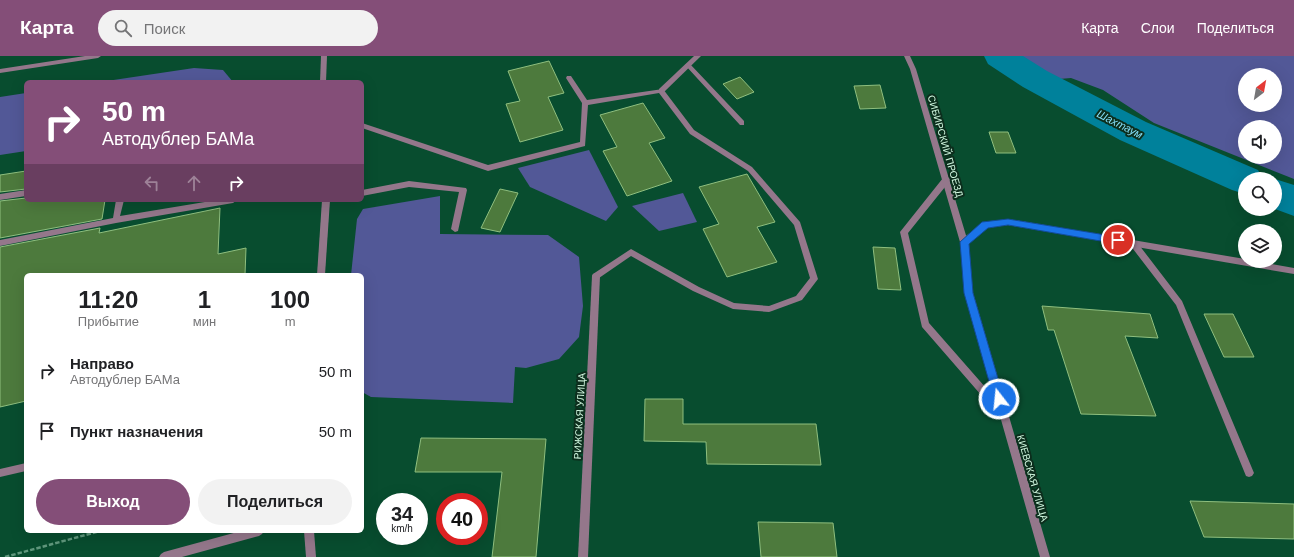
<!DOCTYPE html>
<html lang="ru">
<head>
<meta charset="utf-8">
<style>
	:root { --surface:#fff; --page:#f2f2f2; --text:#202124; --muted:#757577; --accent:#844e78 }
	body { margin:0; font-family:Helvetica,sans-serif; background:var(--page); color:var(--text); height:100vh; display:flex; flex-direction:column; font-size:15px; white-space:nowrap }
	* { box-sizing:border-box; margin:0 }
	p { font-size:13px; color:var(--muted) }
	.icon { flex:none; width:22px; height:22px; fill:none; stroke:currentColor; stroke-width:2; stroke-linecap:round; stroke-linejoin:round }
	.map { position:relative; flex:1; overflow:hidden }
	.details { position:absolute; left:24px; top:217px; width:340px; height:260px; display:flex; flex-direction:column; background:var(--surface); border-radius:6px; box-shadow:0 4px 16px #0002 }
	.details>* { flex:none }
	.banner { position:absolute; left:24px; top:24px; width:340px; height:122px; border-radius:6px; box-shadow:0 4px 16px #0002; background:#844e78; color:#fff; overflow:hidden }
	.needle { width:26px; rotate:31deg }
	.buttons { position:absolute; left:1238px; top:12px; display:grid; gap:8px }
	.buttons a { display:grid; place-items:center; width:44px; height:44px; border-radius:50%; background:var(--surface); box-shadow:0 4px 16px #0002; font-size:20px }
	.speed { position:absolute; left:376px; top:437px; display:flex; gap:8px; font-size:20px; font-weight:700; text-align:center }
	.speed>* { display:grid; place-content:center; width:52px; height:52px; border-radius:50%; background:var(--surface); box-shadow:0 4px 16px #0002; line-height:1 }
	.speed small { font-size:10px; font-weight:400 }
	.speed .limit { border:6px solid #d22; background:#fff; color:#111 }
	.pin { position:absolute; display:grid; place-items:center; width:34px; height:34px; color:#fff; margin:-17px; border:2px solid #fff; border-radius:50%; box-shadow:0 1px 4px #0007 }
	.me { position:absolute; width:44px; margin:-22px; rotate:344deg; stroke-linejoin:round; filter:drop-shadow(0 0 3px #0008) }
	.turn { display:flex; align-items:center; gap:14px; height:84px; padding:0 12px; font-size:18px }
	.turn .icon { width:52px; height:52px; stroke-width:2.5 }
	.turn b { display:block; font-size:28px; line-height:34px }
	.lanes { display:flex; align-items:center; height:38px; padding:0 12px; background:#0003; justify-content:center; gap:20px; direction:ltr }
	.lanes .off { opacity:.35 }
	.eta { display:flex; justify-content:space-evenly; align-items:center; height:68px; text-align:center }
	.eta b { font-size:24px; font-weight:800; line-height:28px }
	.cta { display:flex; gap:8px; margin-top:auto; padding:8px 12px }
	.cta a { flex:1; height:46px; border-radius:24px; background:var(--accent); color:#fff; font-size:16px; font-weight:800; line-height:46px; text-align:center }
	.cta a+a { background:var(--page); color:var(--text) }
	ul { padding:0; list-style:none }
	li { display:flex; align-items:center; gap:12px; height:60px; padding:0 12px }
	li div { flex:1 }
	li b { display:block; font-size:15px }
	li em { font-style:normal }
	header { display:flex; align-items:center; gap:24px; box-sizing:border-box; height:56px; padding:0 20px; background:var(--accent); color:#fff }
	header strong { font-size:19px }
	nav { display:flex; gap:22px; margin-inline-start:auto; font-size:14px }
	.search { width:280px; height:36px; background:var(--page); display:flex; align-items:center; gap:10px; box-sizing:border-box; padding:0 14px; border-radius:22px; color:var(--muted); font-size:15px }
	.map>svg:first-child { display:block }
</style>
</head>
<body>
<header>
<strong>Карта</strong>
<div class="search"><svg class="icon" aria-label="search" viewBox="0 0 24 24"><circle cx="10" cy="10" r="6"/><path d="M15 15l6 6"/></svg>Поиск</div>
<nav><a>Карта</a><a>Слои</a><a>Поделиться</a></nav>
</header>
<div class="map">
<svg width="1294" height="501" viewBox="0 0 1294 501">
	<rect width="100%" height="100%" fill="#084d2f"/>
	<g fill="#525897" fill-rule="evenodd">
		<path d="M1016,0H1294V123L1154,67L1103,34L1071,22L1059,23L1032,10ZM1245,19H1275V49H1245ZM1245,71H1275V101H1245Z"/>
		<polygon points="194,12 223,14 233,26 100,26"/>
		<polygon points="26,37 26,95 0,99 0,41"/>
		<polygon points="589,94 618,151 606,165 530,131 518,112"/>
		<polygon points="683,137 697,166 659,175 632,150"/>
		<polygon points="440,140 440,178 548,179 579,201 583,250 579,281 559,303 526,312 515,311 513,347 371,341 362,336 362,219 351,219 357,163 363,153"/>
	</g>
	<g fill="none" stroke-linecap="round" stroke-linejoin="round">
		<g fill="#00819b" fill-rule="evenodd">
			<polygon points="984,0 1023,0 1047,15 1146,66 1258,114 1263,123 1245,123 1245,138 1232,134 1120,84 1023,31 988,8"/>
			<polygon points="1274,123 1275,123 1294,129 1294,160 1275,153 1275,123"/>
		</g>
	</g>
	<g fill="#4d7a3d" stroke="#8fbf7f">
		<polygon points="549,5 564,37 548,41 563,74 520,86 506,48 520,45 508,15"/>
		<polygon points="740,21 754,36 737,43 723,28"/>
		<polygon points="880,29 886,52 860,53 854,30"/>
		<polygon points="643,47 665,82 649,87 672,125 627,140 603,95 617,91 600,59"/>
		<polygon points="989,76 1008,76 1016,97 996,97"/>
		<polygon points="26,115 26,133 0,136 0,119"/>
		<polygon points="747,118 775,166 757,171 777,206 727,221 703,173 719,168 699,131"/>
		<polygon points="500,133 518,137 500,176 481,172"/>
		<polygon points="26,142 26,144 105,144 102,163 0,182 0,145"/>
		<polygon points="220,152 218,198 246,192 245,219 26,219 26,345 0,351 0,191 100,172 99,177"/>
		<polygon points="873,191 895,192 901,234 878,233"/>
		<polygon points="1042,250 1150,258 1158,282 1125,280 1156,360 1081,358 1054,274 1048,274"/>
		<polygon points="1204,258 1233,258 1254,301 1224,301"/>
		<polygon points="645,343 683,343 683,368 816,368 821,409 707,408 706,386 644,385"/>
		<polygon points="421,382 546,383 536,501 492,501 502,416 415,416"/>
		<polygon points="1190,445 1294,448 1294,483 1204,481"/>
		<polygon points="758,466 833,467 837,501 761,501"/>
	</g>
	<g fill="none" stroke-linecap="round" stroke-linejoin="round">
		<polyline stroke="#60987d" stroke-width="2.5" stroke-dasharray="4.5 2" stroke-linecap="butt" points="5,501 100,475"/>
		<g fill="#94778b" fill-rule="evenodd">
			<polygon points="85,0 101,0 98,2 0,17 0,13"/>
			<polygon points="688,7 690,8 744,65 744,69 740,69 686,10 685,9"/>
			<polygon points="567,20 571,20 587,44 663,33 694,74 752,111 800,166 818,223 802,244 772,255 769,256 733,253 693,235 631,200 599,222 593,222 592,220 593,218 631,193 699,231 734,247 769,250 796,240 810,222 794,169 748,115 690,78 659,37 588,49 585,90 488,115 362,72 362,67 488,109 580,86 582,47 566,22"/>
			<polygon points="946,121 949,122 950,124 949,126 908,177 929,267 1007,356 1008,359 1007,362 1004,363 1001,362 922,271 900,176 943,122"/>
			<polygon points="409,125 466,132 467,134 458,175 455,176 451,173 459,136 409,131 362,140 362,134"/>
			<polygon points="26,134 26,140 0,144 0,138"/>
			<polygon points="116,144 124,144 120,160 217,144 237,144 233,147 116,167 0,190 0,184 113,162"/>
			<polygon points="1133,184 1136,185 1182,245 1254,417 1252,420 1249,421 1246,420 1176,249 1130,189 1129,187 1130,185"/>
			<polygon points="26,407 26,415 0,421 0,413"/>
		</g>
		<g fill="#94778b" fill-rule="evenodd">
			<polygon points="694,0 701,0 663,37 659,37 659,33"/>
			<polygon points="904,0 910,0 916,13 968,186 964,189 960,186 910,13"/>
			<polygon points="596,217 599,218 600,220 588,501 578,501 592,220 593,218"/>
		</g>
		<g fill="#94778b" fill-rule="evenodd">
			<polygon points="321,0 327,0 326,26 320,26"/>
			<polygon points="322,144 330,144 325,219 317,219"/>
			<polygon points="1008,163 1245,203 1245,205 1254,205 1294,212 1294,218 1008,169 987,172 968,187 973,237 1050,501 1040,501 965,237 960,186 961,184 982,167"/>
			<polygon points="241,475 264,475 262,478 259,480 182,501 159,501 161,498 164,496"/>
			<polygon points="304,475 314,475 316,501 306,501"/>
		</g>
	</g>
	<polygon fill="#1a73e8" stroke="#114b97" points="1008,163 1118,181 1122,184 1118,188 1008,169 988,172 969,188 973,237 1004,343 1003,347 999,348 996,347 994,343 964,237 960,186 982,166"/>
	<g text-anchor="middle" stroke-width="4" stroke-linejoin="round" paint-order="stroke">
		<g font-size="10" fill="#d2f9e1" stroke="#0c2e1d">
			<text transform="translate(946 90) rotate(74)" y="4">СИБИРСКИЙ ПРОЕЗД</text>
			<text transform="translate(579 360) rotate(-87)" y="4">РИЖСКАЯ УЛИЦА</text>
			<text transform="translate(1033 422) rotate(74)" y="4">КИЕВСКАЯ УЛИЦА</text>
		</g>
		<g font-size="11" font-style="italic" fill="#85dff9" stroke="#0c2e1d">
			<text transform="translate(1120 68) rotate(27)" y="4">Шахтаум</text>
		</g>
	</g>
</svg>
<div class="buttons">
<a><svg class="needle" viewBox="-14 -14 28 28"><path d="M0-13l5 13h-10z" fill="#e53935"/><path d="M0 13l5-13h-10z" fill="#757577"/></svg></a>
<a><svg class="icon" aria-label="sound" viewBox="0 0 24 24"><path d="M4 9h4l5-4v14l-5-4H4zM17 9q2 3 0 6"/></svg></a>
<a><svg class="icon" aria-label="search" viewBox="0 0 24 24"><circle cx="10" cy="10" r="6"/><path d="M15 15l6 6"/></svg></a>
<a><svg class="icon" aria-label="layers" viewBox="0 0 24 24"><path d="M12 4l9 5-9 5-9-5zM3 14l9 5 9-5"/></svg></a>
</div>
<div class="speed"><div>34<small>km/h</small></div><div class="limit">40</div></div>
<div class="pin" style="left:1118px;top:184px;background:#d93025"><svg class="icon" aria-label="arrive" viewBox="0 0 24 24"><path d="M6 21V4h12l-3 4 3 4H6"/></svg></div>
<svg class="me" style="left:999px;top:343px" viewBox="-20 -20 40 40"><circle r="17" fill="#1a73e8" stroke="#fff" stroke-width="3"/><path d="M0-11L8 9 0 5-8 9z" fill="#fff"/></svg>
<div class="banner">
<div class="turn"><svg class="icon" aria-label="right" viewBox="0 0 24 24"><path d="M7 20v-9h11M14 6l5 5-5 5"/></svg><div><b>50 m</b>Автодублер БАМа</div></div>
<div class="lanes"><svg class="icon off" aria-label="left" viewBox="0 0 24 24"><path d="M17 20v-9H6M10 6l-5 5 5 5"/></svg><svg class="icon off" aria-label="ahead" viewBox="0 0 24 24"><path d="M12 20V5M6 11l6-6 6 6"/></svg><svg class="icon" aria-label="right" viewBox="0 0 24 24"><path d="M7 20v-9h11M14 6l5 5-5 5"/></svg></div>
</div>
<section class="details">
<div class="eta">
<div><b>11:20</b><p>Прибытие</p></div>
<div><b>1</b><p>мин</p></div>
<div><b>100</b><p>m</p></div>
</div>
<ul>
<li><svg class="icon" aria-label="right" viewBox="0 0 24 24"><path d="M7 20v-9h11M14 6l5 5-5 5"/></svg><div><b>Направо</b><p>Автодублер БАМа</p></div><em>50 m</em></li>
<li><svg class="icon" aria-label="arrive" viewBox="0 0 24 24"><path d="M6 21V4h12l-3 4 3 4H6"/></svg><div><b>Пункт назначения</b></div><em>50 m</em></li>
</ul>
<div class="cta"><a>Выход</a><a>Поделиться</a></div>
</section>
</div>
</body>
</html>
